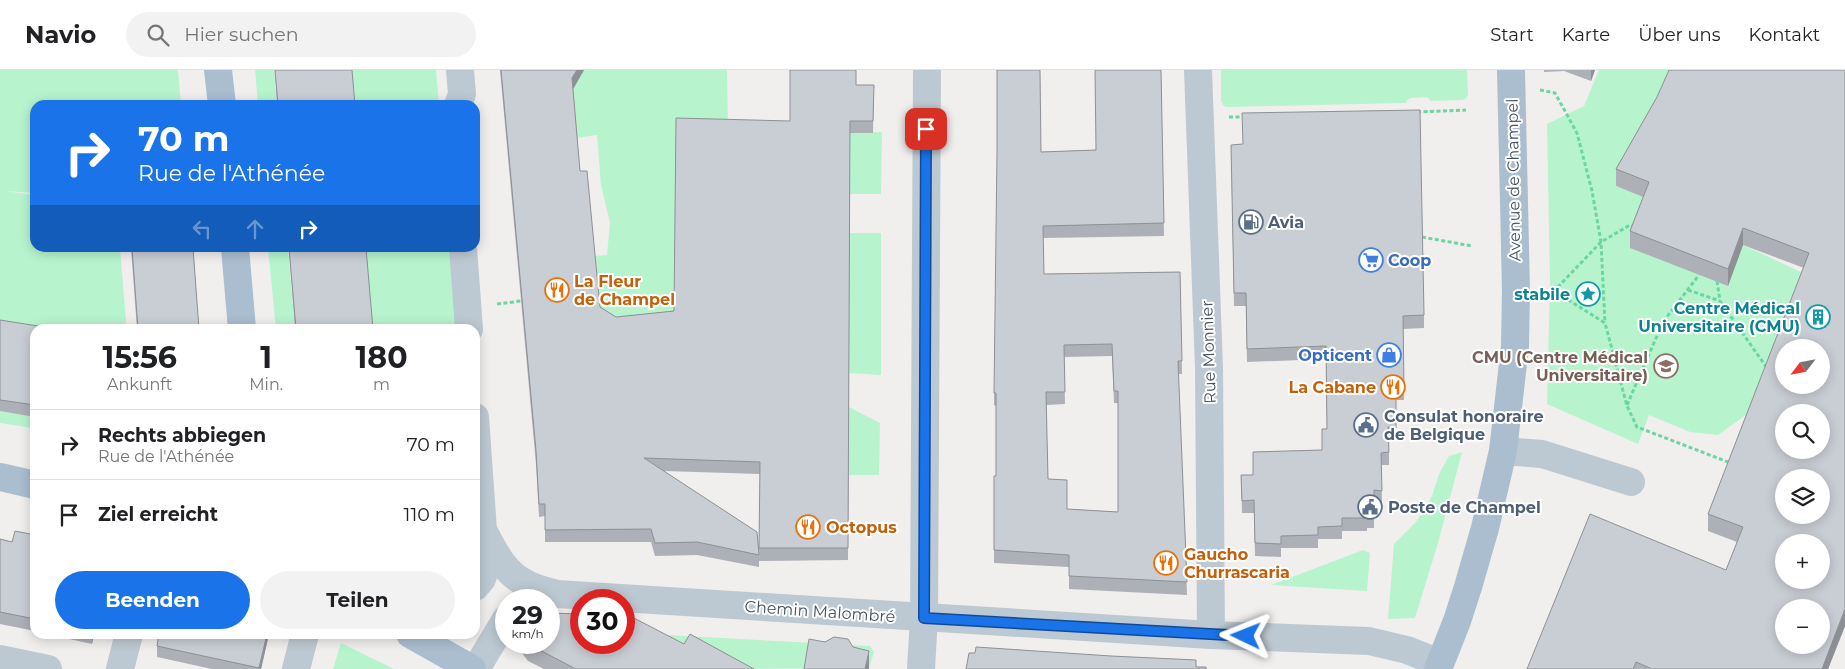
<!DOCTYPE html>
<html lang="de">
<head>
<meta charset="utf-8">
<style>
	:root { --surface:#fff; --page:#f2f2f2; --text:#202124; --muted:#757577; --line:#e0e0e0; --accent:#1a73e8 }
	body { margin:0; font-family:Montserrat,sans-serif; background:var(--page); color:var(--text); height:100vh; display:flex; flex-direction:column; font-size:19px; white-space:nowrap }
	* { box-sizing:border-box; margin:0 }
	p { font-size:16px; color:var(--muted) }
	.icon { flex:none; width:28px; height:28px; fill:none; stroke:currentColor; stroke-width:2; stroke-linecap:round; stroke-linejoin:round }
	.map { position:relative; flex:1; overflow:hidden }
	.drawer { position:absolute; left:30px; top:254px; width:450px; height:315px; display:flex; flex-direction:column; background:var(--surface); border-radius:15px; box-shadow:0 2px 12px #0003 }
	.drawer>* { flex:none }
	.guide { position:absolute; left:30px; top:30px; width:450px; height:152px; border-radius:15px; box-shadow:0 2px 12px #0003; background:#1a73e8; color:#fff; overflow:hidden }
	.needle { width:32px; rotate:238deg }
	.fabs { position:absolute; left:1775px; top:269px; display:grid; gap:10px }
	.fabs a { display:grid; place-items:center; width:55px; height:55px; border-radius:50%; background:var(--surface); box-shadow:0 2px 12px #0003; font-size:25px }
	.speed { position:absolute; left:495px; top:519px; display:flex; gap:10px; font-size:25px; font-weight:700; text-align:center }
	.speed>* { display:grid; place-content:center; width:65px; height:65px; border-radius:50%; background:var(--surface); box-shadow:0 2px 12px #0003; line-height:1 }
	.speed small { font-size:12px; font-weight:400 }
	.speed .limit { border:8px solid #d22; background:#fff; color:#111 }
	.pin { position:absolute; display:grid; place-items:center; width:42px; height:42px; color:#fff; margin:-21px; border-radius:10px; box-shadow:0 2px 8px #0006 }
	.me { position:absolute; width:55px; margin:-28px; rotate:272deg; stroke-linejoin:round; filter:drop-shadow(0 0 4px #0008) }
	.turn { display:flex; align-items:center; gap:18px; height:105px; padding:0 25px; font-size:22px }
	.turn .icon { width:65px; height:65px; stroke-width:2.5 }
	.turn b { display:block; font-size:35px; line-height:42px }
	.lanes { display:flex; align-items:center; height:48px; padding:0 25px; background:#0003; justify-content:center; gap:25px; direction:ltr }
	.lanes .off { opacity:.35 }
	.eta { display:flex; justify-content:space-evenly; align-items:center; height:85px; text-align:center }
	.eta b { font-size:30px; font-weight:700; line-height:35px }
	.primary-button { display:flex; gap:10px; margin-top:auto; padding:10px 25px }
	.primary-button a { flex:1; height:58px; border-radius:30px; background:var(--accent); color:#fff; font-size:20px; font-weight:700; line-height:58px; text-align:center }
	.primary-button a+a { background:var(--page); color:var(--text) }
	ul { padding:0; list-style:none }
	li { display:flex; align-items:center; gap:15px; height:70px; padding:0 25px; border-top:1px solid var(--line) }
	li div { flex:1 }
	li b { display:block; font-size:19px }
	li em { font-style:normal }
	header { display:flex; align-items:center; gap:30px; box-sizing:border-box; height:70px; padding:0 25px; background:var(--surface); border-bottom:1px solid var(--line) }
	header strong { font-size:24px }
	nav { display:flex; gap:28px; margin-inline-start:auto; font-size:18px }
	.search { width:350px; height:45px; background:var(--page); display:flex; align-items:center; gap:12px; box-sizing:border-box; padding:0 18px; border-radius:28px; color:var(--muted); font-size:19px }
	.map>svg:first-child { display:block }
</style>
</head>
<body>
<header>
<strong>Navio</strong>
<div class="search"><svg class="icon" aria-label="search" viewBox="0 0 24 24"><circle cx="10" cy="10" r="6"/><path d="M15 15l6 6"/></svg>Hier suchen</div>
<nav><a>Start</a><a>Karte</a><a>Über uns</a><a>Kontakt</a></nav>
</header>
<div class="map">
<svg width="1845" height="599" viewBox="0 0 1845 599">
	<rect width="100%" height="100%" fill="#f1eeee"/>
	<g fill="#b7f4ce">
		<polygon points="0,0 178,0 181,35 35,35 35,123 4,121 35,125 35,178 120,178 126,251 125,259 35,259 35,347 33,358 0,353"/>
		<polygon points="255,0 274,0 277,35 258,35"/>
		<polygon points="351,0 436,0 439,35 353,35"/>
		<polygon points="562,0 727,0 728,61 674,253 601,260 594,186 607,185 610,153 601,115 597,65 576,68"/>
		<polygon points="1221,0 1467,0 1468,24 1466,29 1462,30 1431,31 1427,27 1411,28 1407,30 1406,33 1226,37 1223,35 1221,31"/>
		<polygon points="1599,0 1673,0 1616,116 1649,129 1727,216 1743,175 1803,203 1747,344 1718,365 1690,362 1649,345 1638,374 1547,334 1550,212 1547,54 1584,36"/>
		<polygon points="882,62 881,124 850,124 850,63"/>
		<polygon points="849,163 881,163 881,305 849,303"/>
		<polygon points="268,178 288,178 295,259 276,259"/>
		<polygon points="365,178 452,178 459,259 372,259"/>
		<polygon points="849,337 880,353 879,405 849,405"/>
		<polygon points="1462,382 1438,473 1415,548 1388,549 1394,474 1416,452 1432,426 1439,404 1449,386"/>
		<polygon points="1363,480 1370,483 1367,521 1271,515"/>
		<polygon points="630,563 870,576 874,582 869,598 707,599"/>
		<polygon points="341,573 394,599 333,599"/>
	</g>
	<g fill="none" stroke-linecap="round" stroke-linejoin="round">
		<g stroke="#6bd6a0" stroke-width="3" stroke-dasharray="4 2.5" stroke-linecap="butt">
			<polyline points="1540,20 1555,23 1577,63 1592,121 1601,172 1605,253"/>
			<polyline points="1417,42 1466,40"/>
			<polyline points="1229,47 1245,47"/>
			<polyline points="1635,157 1630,155 1601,172 1554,221 1605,253 1627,336 1637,357 1728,392"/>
			<polyline points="1422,167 1472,176"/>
			<polyline points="1717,211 1720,231 1767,298"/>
			<polyline points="1688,220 1720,231"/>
			<polyline points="497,234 521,231"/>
			<polyline points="1627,335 1663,252 1699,205"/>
		</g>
		<g stroke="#bdc9d2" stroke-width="28">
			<polyline points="1198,0 1209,298 1211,565"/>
			<polyline points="458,35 462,24 460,0"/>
			<polyline points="463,178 469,259"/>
			<polyline points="475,347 483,460 487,481 486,496 482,509 475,517"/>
			<polyline points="1503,381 1542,384 1631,412"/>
			<path d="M483,460C494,481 504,503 527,514C536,519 547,521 557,524L1211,565L1369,571L1407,580L1440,593"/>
			<polyline points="0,589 48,599"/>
			<polyline points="120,599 129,564"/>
			<polyline points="296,599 305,564"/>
			<polyline points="476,599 506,549"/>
			<polyline points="921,599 924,547 927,0"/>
		</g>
		<g stroke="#aabed0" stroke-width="28">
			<polyline points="218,0 222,35"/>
			<polyline points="235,178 242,259"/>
			<polyline points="0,407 35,415"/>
			<polyline points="410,564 472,599"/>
			<polyline points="1438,599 1457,551 1468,517 1485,458 1503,381 1515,276 1516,221 1511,0"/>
		</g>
	</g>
	<g fill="#adb0b6" fill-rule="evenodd">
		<polygon points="275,0 352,0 355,35 277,35"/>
		<polygon points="500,0 584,0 573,19 580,101 600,237 616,247 674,241 790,51 856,15 874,15 873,63 850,63 848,490 759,491 760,404 664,401 759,485 759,497 697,485 655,486 651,472 545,472 545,446 539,447 536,394"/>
		<path d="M1161,0L1164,166L1043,168L1044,204L1180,202L1182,304H1178L1187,525L1069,519V497L994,493V406H996V336L994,335V323L1041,82L1095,80ZM1112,286L1114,333H1118V442L1067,439L1048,409L1046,335L1065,334L1064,287Z"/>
		<polygon points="1544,0 1595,0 1591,11 1564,1 1544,2"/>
		<polygon points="1845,0 1845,556 1828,599 1527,599 1726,500 1737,472 1708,461 1708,444 1804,198 1743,175 1728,216 1630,178 1630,161 1643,127 1616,116 1616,99 1657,27"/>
		<polygon points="1231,75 1424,245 1424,258 1403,259 1404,330 1396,330 1396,370 1389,370 1389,395 1381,395 1382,433 1374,433 1374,458 1367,458 1367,461 1342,461 1342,469 1318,469 1318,478 1281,478 1281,487 1255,486 1254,443 1242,443 1241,405 1253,405 1253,382 1322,380 1327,359 1326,289 1247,292 1246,236 1234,236"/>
		<polygon points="131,178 193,178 199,259 137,259"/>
		<polygon points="289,178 366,178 373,259 295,259"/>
		<polygon points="0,250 35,259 35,347 0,341"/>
		<polygon points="35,465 35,561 0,554 0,469 12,472"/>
		<polygon points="47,564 94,564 92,574"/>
		<polygon points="269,564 261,599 212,599 157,587 157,576"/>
		<polygon points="519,572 684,574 754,599 544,599 528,591 522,583"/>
	</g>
	<g fill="#8d9094">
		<polygon points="577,0 584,0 572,21 572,8"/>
		<polygon points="1591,0 1595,0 1591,11"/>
		<polygon points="1743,158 1743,175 1728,216 1728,199"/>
		<polygon points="1845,539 1845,556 1828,599 1822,599"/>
		<polygon points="92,564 94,564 92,574"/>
		<polygon points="267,564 269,564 261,599 259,599"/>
		<polygon points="869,581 869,599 865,599"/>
	</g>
	<g fill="#c9cdd4" stroke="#8d9094" fill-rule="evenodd">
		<polygon points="275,0 352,0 355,35 278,35"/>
		<polygon points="501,0 577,0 572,8 580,101 587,101 600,237 616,247 674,241 676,48 790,51 790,0 856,0 856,15 874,15 873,51 850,51 848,478 759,478 760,392 644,388 757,462 759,485 697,472 655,473 651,459 545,460 545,434 539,434 536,381"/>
		<path d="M997,0H1040L1041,82L1096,80L1095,0H1161L1164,153L1043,156L1044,204L1180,202L1182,291H1178L1187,512L1069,506V485L994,480V406H996V323H994L997,83ZM1112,274L1114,321H1118V442L1067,439V410L1048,409L1046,322H1065L1064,275Z"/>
		<path d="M1669,0H1845V539L1822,599H1652L1636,592L1633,599H1527L1590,444L1726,500L1743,457L1708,444L1809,183L1743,158L1728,199L1630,161L1649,112L1616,99L1657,27ZM1784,278H1821V315H1784ZM1784,342H1821V380H1784ZM1784,408H1821V445H1784ZM1784,472H1821V510H1784ZM1784,538H1821V575H1784Z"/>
		<polygon points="1420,40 1424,245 1403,246 1404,318 1396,318 1396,358 1388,357 1389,382 1381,383 1382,421 1374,420 1374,445 1367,445 1367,448 1342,448 1342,456 1318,457 1318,465 1281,466 1281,474 1255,473 1254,430 1242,431 1241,405 1253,405 1253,382 1322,380 1322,359 1327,359 1326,276 1247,279 1246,223 1234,223 1231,75 1243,74 1242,43"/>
		<polygon points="132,178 193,178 199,259 138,259"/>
		<polygon points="289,178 366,178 373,259 296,259"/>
		<polygon points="0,250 57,259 35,259 35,335 0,330"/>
		<polygon points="15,461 35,465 35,549 0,542 0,469 12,472"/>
		<polygon points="549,543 581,544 581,572 624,572 624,546 630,546 684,574 690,564 754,599 576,599 528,574 527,572 549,572"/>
		<polygon points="159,564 267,564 259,598 157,576"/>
		<polygon points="834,567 848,569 853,577 869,581 865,599 804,599 809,569 825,572"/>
		<polygon points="976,577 1111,586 1196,590 1196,597 1206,597 1206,599 966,599 969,583 975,583"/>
	</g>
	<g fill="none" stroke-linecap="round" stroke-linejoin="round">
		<g stroke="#114b97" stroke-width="12">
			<polyline id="route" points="926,59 924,548 1246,566"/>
		</g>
		<use href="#route" stroke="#1a73e8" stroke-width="9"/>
	</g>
	<defs>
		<g id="fuel-ring" transform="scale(1.25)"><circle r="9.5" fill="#fff" stroke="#5c6f8a" stroke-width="1.5"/><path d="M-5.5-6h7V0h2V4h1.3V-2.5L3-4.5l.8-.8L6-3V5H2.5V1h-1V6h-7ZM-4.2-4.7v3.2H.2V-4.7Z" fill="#5c6f8a"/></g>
		<g id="supermarket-ring" transform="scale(1.25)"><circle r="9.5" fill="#fff" stroke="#3f7fe0" stroke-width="1.5"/><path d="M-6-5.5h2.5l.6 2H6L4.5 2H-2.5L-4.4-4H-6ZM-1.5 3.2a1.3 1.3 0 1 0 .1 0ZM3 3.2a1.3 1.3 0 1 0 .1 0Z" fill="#3f7fe0"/></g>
		<g id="restaurant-ring" transform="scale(1.25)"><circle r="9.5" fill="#fff" stroke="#e8710a" stroke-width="1.5"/><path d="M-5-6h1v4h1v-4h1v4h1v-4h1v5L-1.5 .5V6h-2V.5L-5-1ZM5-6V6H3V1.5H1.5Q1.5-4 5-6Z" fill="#e8710a"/></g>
		<g id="sight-ring" transform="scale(1.25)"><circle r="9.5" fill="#fff" stroke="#0f9aa8" stroke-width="1.5"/><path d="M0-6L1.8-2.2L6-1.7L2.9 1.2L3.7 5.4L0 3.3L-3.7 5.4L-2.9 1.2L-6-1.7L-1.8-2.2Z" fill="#0f9aa8"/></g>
		<g id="building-ring" transform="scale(1.25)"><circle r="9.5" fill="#fff" stroke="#0f9aa8" stroke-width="1.5"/><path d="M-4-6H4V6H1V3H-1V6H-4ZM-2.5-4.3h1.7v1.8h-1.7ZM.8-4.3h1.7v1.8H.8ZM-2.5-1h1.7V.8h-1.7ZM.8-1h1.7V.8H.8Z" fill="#0f9aa8"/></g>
		<g id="shop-ring" transform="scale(1.25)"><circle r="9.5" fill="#fff" stroke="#3f7fe0" stroke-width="1.5"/><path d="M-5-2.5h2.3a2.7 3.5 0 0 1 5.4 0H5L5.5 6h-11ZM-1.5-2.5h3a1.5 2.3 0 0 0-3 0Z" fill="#3f7fe0"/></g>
		<g id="university-ring" transform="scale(1.25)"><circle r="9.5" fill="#fff" stroke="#8d6e63" stroke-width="1.5"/><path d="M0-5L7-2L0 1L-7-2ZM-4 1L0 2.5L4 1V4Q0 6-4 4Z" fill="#8d6e63"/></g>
		<g id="civic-ring" transform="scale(1.25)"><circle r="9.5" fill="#fff" stroke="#5c6f8a" stroke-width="1.5"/><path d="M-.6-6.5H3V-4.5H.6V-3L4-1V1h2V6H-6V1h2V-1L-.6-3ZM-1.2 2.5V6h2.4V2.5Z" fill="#5c6f8a"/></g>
	</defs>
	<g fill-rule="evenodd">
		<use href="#fuel-ring" x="1251" y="152"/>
		<use href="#supermarket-ring" x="1371" y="190"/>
		<use href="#restaurant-ring" x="557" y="220"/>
		<use href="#sight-ring" x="1588" y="224"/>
		<use href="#building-ring" x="1818" y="247"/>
		<use href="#shop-ring" x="1389" y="285"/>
		<use href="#university-ring" x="1666" y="296"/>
		<use href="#restaurant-ring" x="1393" y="317"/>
		<use href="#civic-ring" x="1366" y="355"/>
		<use href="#civic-ring" x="1370" y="437"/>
		<use href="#restaurant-ring" x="808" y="457"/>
		<use href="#restaurant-ring" x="1166" y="493"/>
	</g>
	<g text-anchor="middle" stroke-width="4" stroke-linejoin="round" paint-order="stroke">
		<g font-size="16" fill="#44525e" stroke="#fff">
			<text transform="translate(1513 110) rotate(-91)" y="6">Avenue de Champel</text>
			<text transform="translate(1208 282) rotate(-92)" y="6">Rue Monnier</text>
			<text transform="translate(820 541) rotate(4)" y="6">Chemin Malombré</text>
		</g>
		<g font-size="16" font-weight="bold" fill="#4e5e75" stroke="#fff" text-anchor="start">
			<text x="1268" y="158">Avia</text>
			<text x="1384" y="352">Consulat honoraire<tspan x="1384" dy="18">de Belgique</tspan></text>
			<text x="1388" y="443">Poste de Champel</text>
		</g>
		<g font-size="16" font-weight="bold" fill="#366cbe" stroke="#fff" text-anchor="start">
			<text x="1388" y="196">Coop</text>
			<text x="1372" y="291" text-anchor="end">Opticent</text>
		</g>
		<g font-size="16" font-weight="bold" fill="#c56008" stroke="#fff" text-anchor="start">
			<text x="574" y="217">La Fleur<tspan x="574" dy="18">de Champel</tspan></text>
			<text x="1376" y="323" text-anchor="end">La Cabane</text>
			<text x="826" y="463">Octopus</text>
			<text x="1184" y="490">Gaucho<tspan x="1184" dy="18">Churrascaria</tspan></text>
		</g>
		<g font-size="16" font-weight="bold" fill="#0d838f" stroke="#fff" text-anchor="end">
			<text x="1570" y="230">stabile</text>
			<text x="1800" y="244">Centre Médical<tspan x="1800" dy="18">Universitaire (CMU)</tspan></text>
		</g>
		<g font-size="16" font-weight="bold" fill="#785e54" stroke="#fff" text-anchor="end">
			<text x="1648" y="293">CMU (Centre Médical<tspan x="1648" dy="18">Universitaire)</tspan></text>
		</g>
	</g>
</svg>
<div class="fabs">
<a><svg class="needle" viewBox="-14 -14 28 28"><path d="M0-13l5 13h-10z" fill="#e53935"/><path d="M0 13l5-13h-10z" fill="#757577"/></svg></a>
<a><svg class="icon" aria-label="search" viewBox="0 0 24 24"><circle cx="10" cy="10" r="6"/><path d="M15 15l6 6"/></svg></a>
<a><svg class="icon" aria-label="layers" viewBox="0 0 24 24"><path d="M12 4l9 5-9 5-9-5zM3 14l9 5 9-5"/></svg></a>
<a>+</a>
<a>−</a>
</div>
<div class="speed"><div>29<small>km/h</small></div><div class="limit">30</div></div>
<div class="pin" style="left:926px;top:59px;background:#d93025"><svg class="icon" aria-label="arrive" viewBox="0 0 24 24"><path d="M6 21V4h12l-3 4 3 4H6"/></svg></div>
<svg class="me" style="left:1246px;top:566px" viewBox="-20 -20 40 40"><path d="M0-17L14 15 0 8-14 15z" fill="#1a73e8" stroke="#fff" stroke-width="4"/></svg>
<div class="guide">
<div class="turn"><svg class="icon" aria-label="right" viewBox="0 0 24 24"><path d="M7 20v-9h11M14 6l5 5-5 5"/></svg><div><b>70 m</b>Rue de l'Athénée</div></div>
<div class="lanes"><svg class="icon off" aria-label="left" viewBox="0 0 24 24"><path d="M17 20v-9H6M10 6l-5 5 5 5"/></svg><svg class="icon off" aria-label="ahead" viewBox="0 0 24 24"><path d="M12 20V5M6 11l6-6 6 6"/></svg><svg class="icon" aria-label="right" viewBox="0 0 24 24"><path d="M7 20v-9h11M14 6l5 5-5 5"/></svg></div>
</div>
<section class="drawer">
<div class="eta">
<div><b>15:56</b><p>Ankunft</p></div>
<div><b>1</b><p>Min.</p></div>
<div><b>180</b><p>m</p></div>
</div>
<ul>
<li><svg class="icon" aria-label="right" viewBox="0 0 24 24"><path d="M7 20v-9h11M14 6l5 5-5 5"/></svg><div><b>Rechts abbiegen</b><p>Rue de l'Athénée</p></div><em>70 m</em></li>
<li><svg class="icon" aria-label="arrive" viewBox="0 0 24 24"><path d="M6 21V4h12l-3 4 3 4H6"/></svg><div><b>Ziel erreicht</b></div><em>110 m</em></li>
</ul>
<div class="primary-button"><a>Beenden</a><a>Teilen</a></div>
</section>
</div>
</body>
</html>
